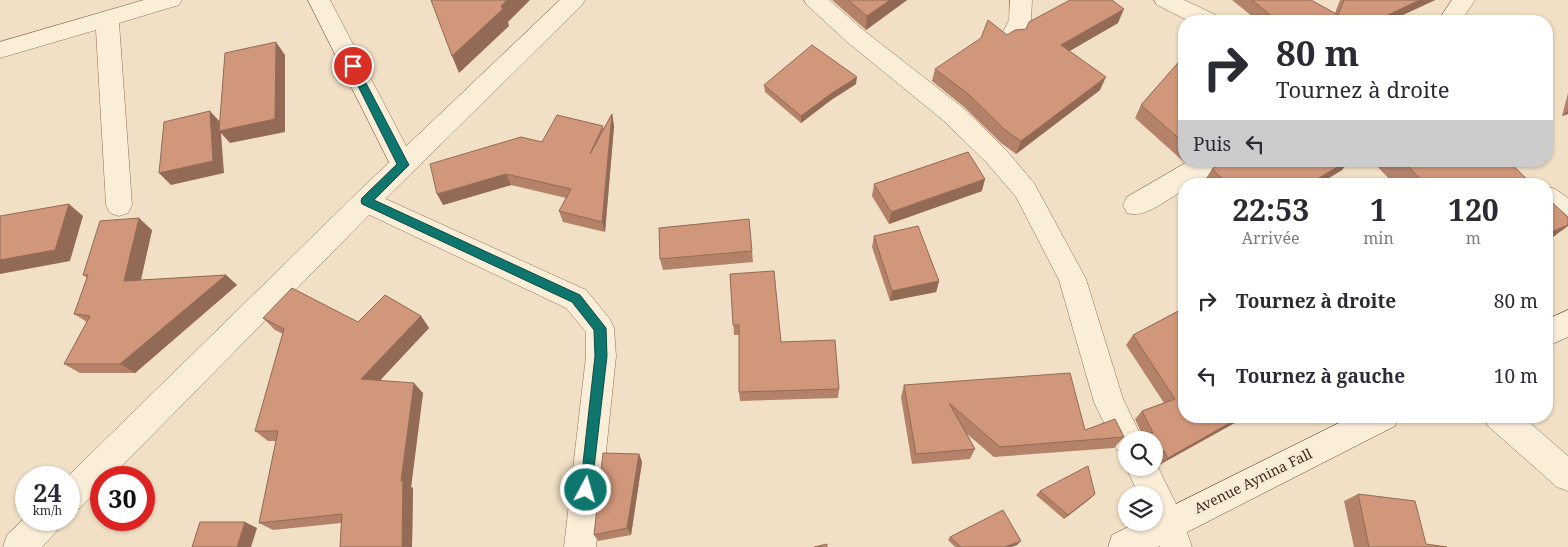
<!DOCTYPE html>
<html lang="fr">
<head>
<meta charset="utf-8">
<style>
	:root { --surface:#fff; --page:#f7f7f7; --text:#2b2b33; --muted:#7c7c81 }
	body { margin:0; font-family:"Noto Serif",serif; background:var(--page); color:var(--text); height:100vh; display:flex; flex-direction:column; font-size:19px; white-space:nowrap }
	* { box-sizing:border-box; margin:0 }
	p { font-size:16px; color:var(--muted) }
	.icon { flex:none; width:28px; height:28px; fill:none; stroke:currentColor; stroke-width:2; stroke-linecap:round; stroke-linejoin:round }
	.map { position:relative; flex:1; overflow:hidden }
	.side { position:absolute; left:1178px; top:178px; width:375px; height:245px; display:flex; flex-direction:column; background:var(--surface); border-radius:20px; box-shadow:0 1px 4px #0004 }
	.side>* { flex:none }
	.top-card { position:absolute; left:1178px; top:15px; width:375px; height:152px; border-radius:20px; box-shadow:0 1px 4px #0004; background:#fff; color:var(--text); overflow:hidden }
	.tools { position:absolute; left:1118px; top:431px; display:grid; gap:10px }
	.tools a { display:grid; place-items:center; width:45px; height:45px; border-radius:50%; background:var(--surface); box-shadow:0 1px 4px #0004; font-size:25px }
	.speed { position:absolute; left:15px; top:466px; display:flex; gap:10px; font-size:25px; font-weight:700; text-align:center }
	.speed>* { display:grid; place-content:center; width:65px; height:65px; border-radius:50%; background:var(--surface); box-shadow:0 1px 4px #0004; line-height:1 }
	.speed small { font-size:12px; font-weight:400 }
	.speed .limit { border:8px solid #d22; background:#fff; color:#111 }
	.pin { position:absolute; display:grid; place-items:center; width:42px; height:42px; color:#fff; margin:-21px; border:2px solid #fff; border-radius:50%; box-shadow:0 1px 5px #0007 }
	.me { position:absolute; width:55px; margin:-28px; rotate:6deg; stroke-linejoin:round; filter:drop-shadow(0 0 4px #0008) }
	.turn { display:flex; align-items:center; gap:18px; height:105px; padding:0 15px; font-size:22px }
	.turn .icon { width:65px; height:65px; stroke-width:2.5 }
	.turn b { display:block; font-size:35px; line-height:42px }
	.then { display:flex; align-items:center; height:48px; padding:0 15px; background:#0003; gap:10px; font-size:19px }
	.eta { display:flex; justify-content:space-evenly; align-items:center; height:85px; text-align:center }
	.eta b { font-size:30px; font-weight:700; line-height:35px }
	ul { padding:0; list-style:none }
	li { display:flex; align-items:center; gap:15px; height:75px; padding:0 15px }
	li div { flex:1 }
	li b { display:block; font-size:19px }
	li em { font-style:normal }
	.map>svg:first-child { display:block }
</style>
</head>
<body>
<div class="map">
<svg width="1568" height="547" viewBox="0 0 1568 547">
	<rect width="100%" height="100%" fill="#f1e0c5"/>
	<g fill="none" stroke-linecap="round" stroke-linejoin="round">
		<g stroke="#8d715a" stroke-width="1">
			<path id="pedestrian" d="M1189,161H1224C1217,174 1198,184 1184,184V190C1167,199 1146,219 1127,213L1123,205L1127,197Z"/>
		</g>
		<g stroke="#8d715a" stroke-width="1">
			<g id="minor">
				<polygon points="144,0 182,0 179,5 119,23 132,205 128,213 119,216 110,213 106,205 96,30 0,58 0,42"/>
				<polygon points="308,0 330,0 416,165 412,172 403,175 394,172"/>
				<polygon points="804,0 829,0 862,29 962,107 1005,149 1034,183 1086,279 1123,399 1143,440 1126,440 1126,454 1117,450 1094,402 1059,280 1016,197 987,163 944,121 846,41 807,5"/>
				<polygon points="1010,0 1032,0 1031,20 1021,40 1013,42 1005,40 1002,34 1009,20"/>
				<polygon points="1154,0 1184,0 1216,15 1219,21 1189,21 1157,5"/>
				<polygon points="1452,0 1475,0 1461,21 1438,21"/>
				<polygon points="1546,186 1555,189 1568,198 1568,224 1559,221 1546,211"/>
				<polygon points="366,190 586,290 610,319 614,328 616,356 596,547 564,547 586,356 586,332 566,308 357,209 353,201 357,193"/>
				<polygon points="1484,416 1522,416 1568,456 1568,491 1557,487 1488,426"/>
				<polygon points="1154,459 1180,512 1192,547 1160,547 1152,522 1154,522 1154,495 1139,495 1126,468 1154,468"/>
			</g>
		</g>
		<g stroke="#8d715a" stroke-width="1">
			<g id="tertiary">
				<polygon points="560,0 585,0 582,5 375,209 110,478 101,478 101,487 80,508 69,513 69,478 66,478 357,193"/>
				<polygon points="26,517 26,520 62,520 57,531 42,547 3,547 7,535"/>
			</g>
		</g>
		<g stroke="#6f523d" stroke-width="1">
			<g id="secondary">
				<polygon points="1568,310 1568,337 1546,347 1546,320"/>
				<polygon points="1353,416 1399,416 1395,426 1158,547 1108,547 1112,535 1138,522 1154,522 1154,515"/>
			</g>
		</g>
		<use href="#pedestrian" fill="#faeed9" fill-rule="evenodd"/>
		<use href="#minor" fill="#faeed9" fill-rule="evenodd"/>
		<use href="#tertiary" fill="#faeed9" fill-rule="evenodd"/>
		<use href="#secondary" fill="#faeed9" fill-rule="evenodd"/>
	</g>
	<g fill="#b38269">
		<polygon points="832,0 907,0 866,30"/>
		<polygon points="1232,0 1311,0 1335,13 1340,0 1435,0 1390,21 1258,21"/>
		<polygon points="1118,23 1069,51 1100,90 1016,154 1001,143 963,106 932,81 935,69 1007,35"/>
		<polygon points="1184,56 1184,161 1185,161 1184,162 1135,118 1141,105"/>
		<polygon points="856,84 831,100 801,123 765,92 764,85"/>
		<polygon points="1568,93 1568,114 1562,116"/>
		<polygon points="612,114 614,126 605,232 563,222 559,211 566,198 511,185 443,205 542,142 604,128"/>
		<polygon points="1372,161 1508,161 1532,184 1394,184"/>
		<polygon points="1212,169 1342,170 1319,184 1208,184 1205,180"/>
		<polygon points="874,184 982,191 889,224 872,196"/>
		<polygon points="152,230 141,280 226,275 237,285 135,373 80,373 64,364 87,322 74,314 87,278 83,275"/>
		<polygon points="874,236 939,281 936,292 890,301 872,247"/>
		<polygon points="752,251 753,262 663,270 660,259"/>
		<polygon points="730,274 781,342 839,389 838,398 740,401 739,392 739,335 734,335"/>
		<polygon points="1184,308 1184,416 1247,416 1159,465 1156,458 1154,458 1154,440 1130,440 1135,434 1142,434 1135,419 1142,411 1164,403 1126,345 1133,335"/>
		<polygon points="421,316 429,328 380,380 423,393 411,487 413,488 412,547 340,547 341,523 273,530 259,523 276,441 268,441 255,431 283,334 275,330 263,318 358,322"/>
		<polygon points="904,385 1085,430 1124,437 1114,448 994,457 967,434 975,449 970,459 912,464 901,397"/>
		<polygon points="639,454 642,462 631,535 598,541 594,535"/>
		<polygon points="1040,491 1091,498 1064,519 1036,495"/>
		<polygon points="1358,494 1426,544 1447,547 1354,547 1344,501"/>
		<polygon points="950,537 1017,545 1011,547 955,547 948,540"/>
	</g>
	<g fill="#926a55">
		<polygon points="507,0 530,0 508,22 509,26 459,73 452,56"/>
		<polygon points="890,0 907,0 866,30 867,16"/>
		<polygon points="1420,0 1435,0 1390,21 1375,21"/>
		<polygon points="1124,9 1118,23 1056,59 1061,45"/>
		<polygon points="276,42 285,55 285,132 230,143 221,133 224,173 171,185 159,173 210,111 221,123"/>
		<polygon points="857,77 856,84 831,100 801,123 801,116 832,93"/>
		<polygon points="1106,77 1100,90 1016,154 1021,141"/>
		<polygon points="1568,111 1568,114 1562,116"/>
		<polygon points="612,114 614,126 605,232 602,222"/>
		<polygon points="1347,161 1350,161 1342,170 1319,184 1309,184"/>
		<polygon points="506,174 511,185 443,205 437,194"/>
		<polygon points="985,179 982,191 889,224 891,212"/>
		<polygon points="69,204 83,216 70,261 0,274 0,260"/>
		<polygon points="139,218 152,230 138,292 124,281"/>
		<polygon points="1568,225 1568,226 1553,237 1546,240 1546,234"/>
		<polygon points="226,275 237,285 135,373 120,364"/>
		<polygon points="939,281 936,292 890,301 892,291"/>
		<polygon points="421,316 429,328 372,389 361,379"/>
		<polygon points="414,383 423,393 411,487 413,488 412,547 402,547 401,481"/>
		<polygon points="1242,416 1247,416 1159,465 1168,458"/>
		<polygon points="639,454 642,462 631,535 627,528"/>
		<polygon points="1095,494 1091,498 1064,519 1068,515"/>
		<polygon points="245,522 257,528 251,547 237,547"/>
		<polygon points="1021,541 1017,545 1011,547 1005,547"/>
	</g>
	<g fill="#d0977a" stroke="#926a55">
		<polygon points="431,0 507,0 501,6 503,9 452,56"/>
		<polygon points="848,0 890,0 867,16"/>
		<polygon points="1070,0 1112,0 1124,9 1061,45 1106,77 1021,141 1005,130 967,93 935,69 981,38 988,20 1007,35 1015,30 1026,29 1029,22"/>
		<polygon points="1252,0 1311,0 1338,15 1344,0 1420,0 1375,21 1278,21"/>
		<polygon points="276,42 275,119 219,131 225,53"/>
		<polygon points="812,45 857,77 832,93 801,116 764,85"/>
		<polygon points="1184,56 1184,143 1141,105"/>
		<polygon points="210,111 213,161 159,173 164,122"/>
		<polygon points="612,114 602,222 559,211 571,189 506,174 437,194 430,164 521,137 542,142 557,115 603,126 590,154"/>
		<polygon points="968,152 985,179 891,212 874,184"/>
		<polygon points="1224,161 1347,161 1309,184 1214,184 1223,179 1212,169"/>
		<polygon points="1403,161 1508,161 1532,184 1425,184"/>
		<polygon points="1546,197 1568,217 1568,225 1546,234"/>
		<polygon points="69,204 55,250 0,260 0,216"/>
		<polygon points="139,218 124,281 226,275 120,364 64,364 90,316 74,314 88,275 83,275 100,221"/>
		<polygon points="749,219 752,251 660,259 659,228"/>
		<polygon points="918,226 939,281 892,291 874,236"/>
		<polygon points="774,271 781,342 835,340 839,389 739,392 739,325 733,325 730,274"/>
		<polygon points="292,288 358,322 385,295 421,316 361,379 414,383 401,481 403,480 402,547 340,547 342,514 259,523 278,431 255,431 284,329 263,318"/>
		<polygon points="1184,308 1184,416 1242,416 1168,458 1164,451 1161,451 1154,442 1154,440 1152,440 1150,438 1135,439 1135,434 1153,433 1142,411 1175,399 1133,335"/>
		<polygon points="1070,373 1085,430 1115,419 1124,437 1000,447 949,403 975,449 916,454 904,385"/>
		<polygon points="603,453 639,454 627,528 594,535"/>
		<polygon points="1088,466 1095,494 1068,515 1040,491"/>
		<polygon points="1358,494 1415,501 1426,544 1447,547 1369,547"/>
		<polygon points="1003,510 1021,541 1005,547 961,547 950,537"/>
		<polygon points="200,522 245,522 237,547 192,547"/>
		<polygon points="827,544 827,547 814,547"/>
	</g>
	<polygon fill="#0f766e" stroke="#0a4d48" points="353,62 357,66 409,165 374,200 580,295 606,328 607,356 591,494 586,496 582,494 580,490 595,356 594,330 572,302 362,204 361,201 362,198 397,164 348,66"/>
	<g text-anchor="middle" stroke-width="5" stroke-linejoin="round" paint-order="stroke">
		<g font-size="14" fill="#3c2b1f" stroke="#f7ebd6">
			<text transform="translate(1253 481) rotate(-26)" y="5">Avenue Aynina Fall</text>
		</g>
	</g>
</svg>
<div class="tools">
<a><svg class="icon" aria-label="search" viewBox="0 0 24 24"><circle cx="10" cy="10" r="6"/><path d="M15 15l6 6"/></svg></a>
<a><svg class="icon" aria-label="layers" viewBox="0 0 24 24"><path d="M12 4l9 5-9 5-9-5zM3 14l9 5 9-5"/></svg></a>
</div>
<div class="speed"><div>24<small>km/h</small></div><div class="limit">30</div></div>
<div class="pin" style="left:353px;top:66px;background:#d93025"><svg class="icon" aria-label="arrive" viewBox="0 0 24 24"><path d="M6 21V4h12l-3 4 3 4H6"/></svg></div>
<svg class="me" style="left:586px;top:490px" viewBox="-20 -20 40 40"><circle r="17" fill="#0f766e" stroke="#fff" stroke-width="3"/><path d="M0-11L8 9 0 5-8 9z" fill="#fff"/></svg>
<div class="top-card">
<div class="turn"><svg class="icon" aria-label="right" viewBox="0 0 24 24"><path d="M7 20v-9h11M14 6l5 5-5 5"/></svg><div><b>80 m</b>Tournez à droite</div></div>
<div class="then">Puis<svg class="icon" aria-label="left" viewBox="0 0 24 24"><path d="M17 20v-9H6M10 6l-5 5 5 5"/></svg></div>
</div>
<section class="side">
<div class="eta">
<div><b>22:53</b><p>Arrivée</p></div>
<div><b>1</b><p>min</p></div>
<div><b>120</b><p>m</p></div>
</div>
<ul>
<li><svg class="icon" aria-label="right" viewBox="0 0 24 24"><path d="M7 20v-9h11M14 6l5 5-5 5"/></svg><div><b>Tournez à droite</b></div><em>80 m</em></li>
<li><svg class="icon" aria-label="left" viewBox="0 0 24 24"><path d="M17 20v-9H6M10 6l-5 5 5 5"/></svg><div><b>Tournez à gauche</b></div><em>10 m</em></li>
</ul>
</section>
</div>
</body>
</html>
